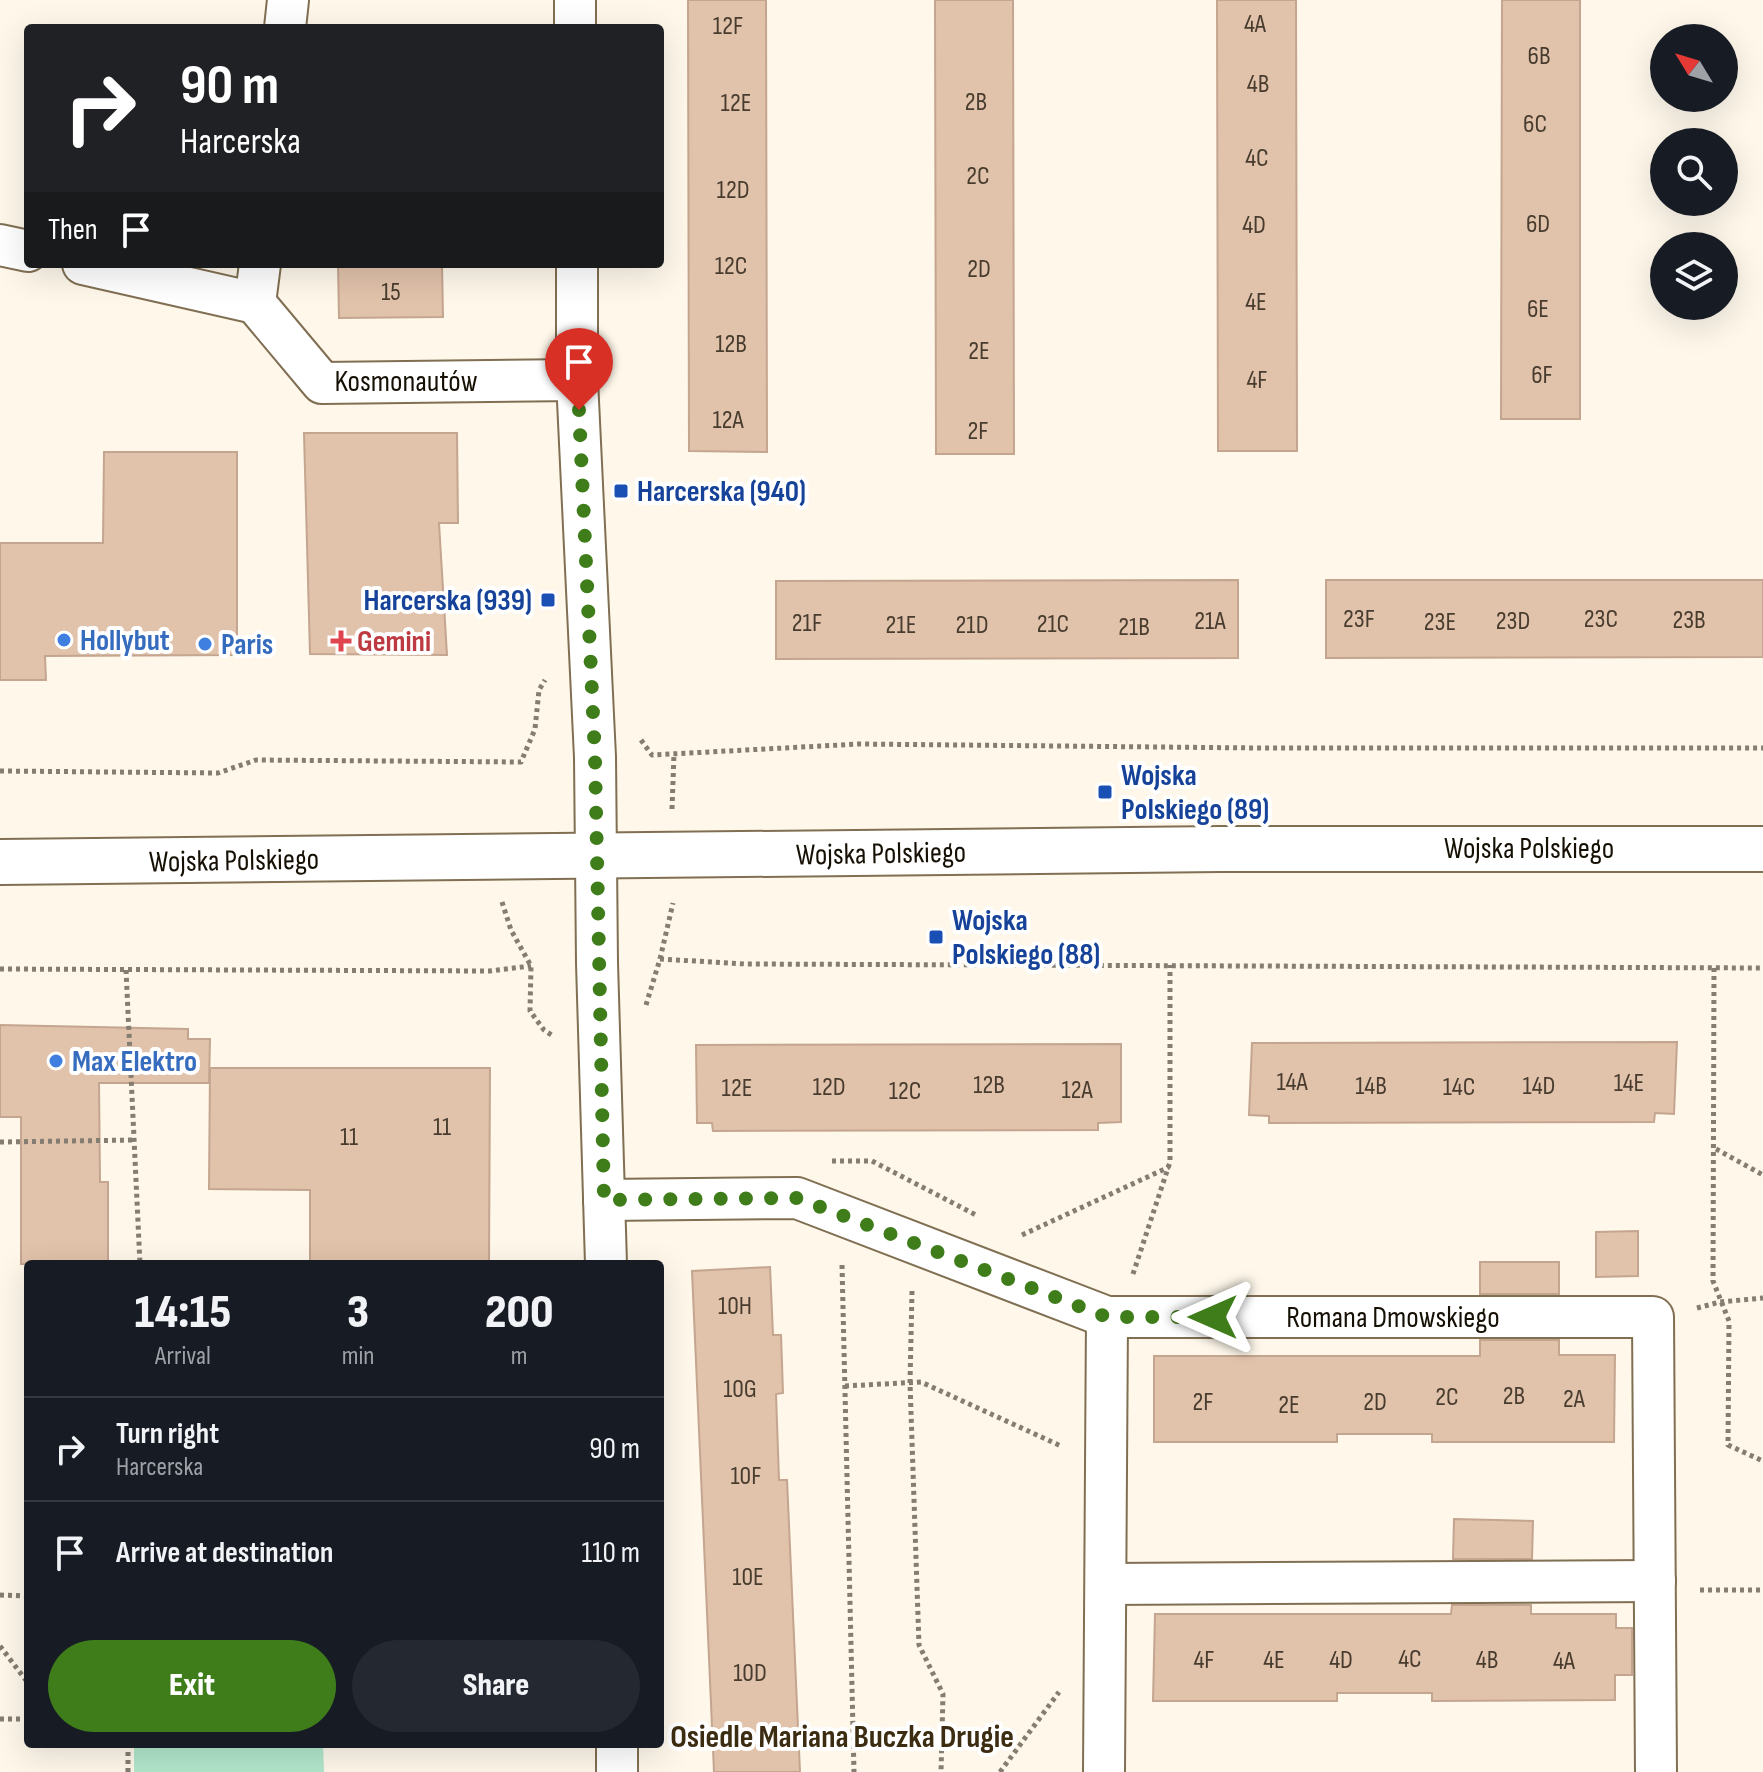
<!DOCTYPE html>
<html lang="en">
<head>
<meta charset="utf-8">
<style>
	:root { --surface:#171b24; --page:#242831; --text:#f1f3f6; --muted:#9ea1a6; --line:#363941; --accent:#3f7d1b }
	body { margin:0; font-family:"Sofia Sans Condensed",sans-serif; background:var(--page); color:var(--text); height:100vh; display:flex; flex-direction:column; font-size:30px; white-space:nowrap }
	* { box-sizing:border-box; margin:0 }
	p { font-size:26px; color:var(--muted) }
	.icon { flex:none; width:44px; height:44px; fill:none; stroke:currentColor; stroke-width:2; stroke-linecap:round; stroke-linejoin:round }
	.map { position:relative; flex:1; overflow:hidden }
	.details { position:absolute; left:24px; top:1260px; width:640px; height:488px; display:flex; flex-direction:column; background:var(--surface); border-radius:8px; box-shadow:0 8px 32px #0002 }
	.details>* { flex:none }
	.top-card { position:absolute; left:24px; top:24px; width:640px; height:244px; border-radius:8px; box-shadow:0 8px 32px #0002; background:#202124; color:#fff; overflow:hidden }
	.needle { width:52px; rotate:308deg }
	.controls { position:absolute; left:1650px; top:24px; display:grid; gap:16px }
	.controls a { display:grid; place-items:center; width:88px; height:88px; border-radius:50%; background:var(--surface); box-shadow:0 8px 32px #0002; font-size:40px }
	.pin { position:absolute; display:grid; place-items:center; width:68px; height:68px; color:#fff; margin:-82px -34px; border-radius:50% 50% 50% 0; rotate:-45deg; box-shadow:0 0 8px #0007 }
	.pin .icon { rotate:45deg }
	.me { position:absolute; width:88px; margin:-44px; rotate:270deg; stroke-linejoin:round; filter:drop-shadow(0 0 6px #0008) }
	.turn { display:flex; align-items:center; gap:28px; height:168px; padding:0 24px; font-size:36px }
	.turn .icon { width:104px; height:104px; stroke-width:2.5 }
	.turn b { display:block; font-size:56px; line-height:68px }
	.then { display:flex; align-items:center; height:76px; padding:0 24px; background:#0003; gap:16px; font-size:30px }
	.eta { display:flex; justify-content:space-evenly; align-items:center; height:136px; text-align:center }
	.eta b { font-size:48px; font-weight:800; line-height:56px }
	.button { display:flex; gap:16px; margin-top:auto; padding:16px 24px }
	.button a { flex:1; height:92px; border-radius:48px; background:var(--accent); color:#fff; font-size:32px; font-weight:800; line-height:92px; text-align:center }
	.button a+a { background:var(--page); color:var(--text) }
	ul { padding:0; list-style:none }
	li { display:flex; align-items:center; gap:24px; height:104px; padding:0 24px; border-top:2px solid var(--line) }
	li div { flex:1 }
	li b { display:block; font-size:30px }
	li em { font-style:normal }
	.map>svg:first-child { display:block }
</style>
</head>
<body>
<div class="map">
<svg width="1763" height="1772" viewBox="0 0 1763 1772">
	<rect width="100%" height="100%" fill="#fef7ea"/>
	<polygon fill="#b1e6cc" points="134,1744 323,1744 324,1772 134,1772"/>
	<g fill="#e1c2ab" stroke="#c4a58f" stroke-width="2">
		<polygon points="688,0 766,0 767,452 689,451"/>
		<polygon points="935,0 1013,0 1014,454 936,454"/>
		<polygon points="1217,0 1296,0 1297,451 1218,451"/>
		<polygon points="1502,0 1580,0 1580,419 1501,419"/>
		<polygon points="338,264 442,264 443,317 339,318"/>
		<polygon points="304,433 457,433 458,523 439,523 447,655 310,654"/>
		<polygon points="104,452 237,452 237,655 45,656 46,680 0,680 0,543 103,543"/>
		<polygon points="1238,580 1238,658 776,659 776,581"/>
		<polygon points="1326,580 1763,580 1763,657 1326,658"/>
		<polygon points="0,1025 188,1029 188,1039 210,1039 209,1083 99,1083 100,1182 108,1182 108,1264 21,1264 21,1117 0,1117"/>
		<polygon points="1677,1042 1674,1114 1655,1113 1654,1122 1269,1123 1269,1116 1249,1115 1252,1043"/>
		<polygon points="1121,1044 1121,1122 1098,1123 1098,1130 713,1131 712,1123 697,1123 696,1045"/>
		<polygon points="210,1068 490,1068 489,1264 310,1264 310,1190 209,1189"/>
		<polygon points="1638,1231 1638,1276 1596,1277 1596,1232"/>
		<rect x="1480" y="1262" width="79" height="32"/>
		<polygon points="770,1267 773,1335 781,1335 783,1393 776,1394 779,1480 787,1480 800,1772 714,1772 692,1271"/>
		<polygon points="1480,1340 1559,1340 1559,1355 1615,1355 1614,1442 1432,1442 1432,1434 1337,1434 1337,1442 1154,1442 1154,1356 1480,1356"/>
		<polygon points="1454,1519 1533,1521 1532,1559 1453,1559"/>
		<polygon points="1452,1605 1531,1605 1531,1614 1616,1614 1616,1628 1632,1628 1632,1675 1615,1675 1615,1700 1432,1701 1432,1693 1337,1693 1337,1701 1153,1701 1155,1614 1451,1614"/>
	</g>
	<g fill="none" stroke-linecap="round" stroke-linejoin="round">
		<g stroke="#806f52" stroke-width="44">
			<g id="street">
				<polyline points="575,0 575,28"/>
				<polyline points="285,28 288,0"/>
				<polyline points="0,245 28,251"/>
				<polyline points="83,264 255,303 322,383 577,380"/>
				<polyline points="577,264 577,380 595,757 597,963 606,1264"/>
				<polyline points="255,303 260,264"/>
				<polyline points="604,1200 797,1198 1107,1317 1653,1317 1656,1772"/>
				<polyline points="1106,1584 1655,1581"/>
				<polyline points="617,1744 617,1772"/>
				<polyline points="1104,1772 1107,1317"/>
			</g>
		</g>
		<g stroke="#806f52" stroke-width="48">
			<polyline id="secondary" points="0,862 1220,849 1763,849"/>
		</g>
		<g stroke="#847d71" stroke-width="5" stroke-dasharray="4 4" stroke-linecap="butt">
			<polyline points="641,740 652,755 859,744 1258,748 1763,748"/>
			<polyline points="0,771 218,773 256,760 521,762 535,729 539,690 545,680"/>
			<polyline points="672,809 674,754"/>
			<polyline points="502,902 511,930 531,966 530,1011 544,1030 553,1036"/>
			<polyline points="660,959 746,964 1763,968"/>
			<polyline points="1714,968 1713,1281 1729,1321 1728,1445 1763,1461"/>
			<polyline points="0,969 489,971 531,966"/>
			<polyline points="126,970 140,1264"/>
			<polyline points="646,1005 660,959 673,903"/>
			<polyline points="0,1142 135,1140"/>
			<polyline points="1716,1149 1763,1175"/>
			<polyline points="832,1161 872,1161 976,1215"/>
			<polyline points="1022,1235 1169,1167"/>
			<polyline points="842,1265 854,1772"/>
			<polyline points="1133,1274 1170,1162 1170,965"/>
			<polyline points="912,1291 910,1383 919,1645 943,1694 941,1772"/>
			<polyline points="1697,1308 1720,1302 1763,1298"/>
			<polyline points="845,1386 921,1382 1061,1446"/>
			<polyline points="1700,1590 1763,1590"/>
			<polyline points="0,1595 28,1596"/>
			<polyline points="0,1646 28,1683"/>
			<polyline points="0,1719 28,1719"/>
			<polyline points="128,1744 128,1772"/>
			<polyline points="1000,1772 1059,1692"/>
		</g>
		<use href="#street" stroke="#fff" stroke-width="40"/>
		<use href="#secondary" stroke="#fff" stroke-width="44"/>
	</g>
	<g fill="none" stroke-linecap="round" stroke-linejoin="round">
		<polyline stroke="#3f7d1b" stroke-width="14" stroke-dasharray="0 25.2" points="579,410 595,757 604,1200 797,1198 1107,1317 1213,1317"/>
	</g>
	<g fill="#1a4fb4" stroke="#fff" stroke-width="3">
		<rect x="613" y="483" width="16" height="16" rx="4"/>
		<rect x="540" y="592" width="16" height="16" rx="4"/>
		<rect x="1097" y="784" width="16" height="16" rx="4"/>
		<rect x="928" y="929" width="16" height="16" rx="4"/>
	</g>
	<g fill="#3f7fe0" stroke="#fff" stroke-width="3">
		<circle cx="64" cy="640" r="8"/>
		<circle cx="205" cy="644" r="8"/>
		<circle cx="56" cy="1061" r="8"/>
	</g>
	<path fill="#e0444e" stroke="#fff" stroke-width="3" d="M337 629h8v8h8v8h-8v8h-8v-8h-8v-8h8z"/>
	<g text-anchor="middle" stroke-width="8" stroke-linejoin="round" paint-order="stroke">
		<g font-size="26" fill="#483c2e">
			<text x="1255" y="32">4A</text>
			<text x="728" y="34">12F</text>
			<text x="1539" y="64">6B</text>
			<text x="1258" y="92">4B</text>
			<text x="976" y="110">2B</text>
			<text x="736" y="111">12E</text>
			<text x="1535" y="132">6C</text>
			<text x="1257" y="166">4C</text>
			<text x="978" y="184">2C</text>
			<text x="733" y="198">12D</text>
			<text x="1538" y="232">6D</text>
			<text x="1254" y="233">4D</text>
			<text x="731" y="274">12C</text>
			<text x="979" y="277">2D</text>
			<text x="391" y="300">15</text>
			<text x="1256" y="310">4E</text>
			<text x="1538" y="317">6E</text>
			<text x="731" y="352">12B</text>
			<text x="979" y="359">2E</text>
			<text x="1542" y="383">6F</text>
			<text x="1257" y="388">4F</text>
			<text x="728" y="428">12A</text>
			<text x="978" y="439">2F</text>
			<text x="1359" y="627">23F</text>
			<text x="1601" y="627">23C</text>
			<text x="1689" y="628">23B</text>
			<text x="1210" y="629">21A</text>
			<text x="1513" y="629">23D</text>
			<text x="1440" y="630">23E</text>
			<text x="807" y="631">21F</text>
			<text x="1053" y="632">21C</text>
			<text x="901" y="633">21E</text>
			<text x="972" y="633">21D</text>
			<text x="1134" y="635">21B</text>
			<text x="1292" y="1090">14A</text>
			<text x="1629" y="1091">14E</text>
			<text x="989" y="1093">12B</text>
			<text x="1371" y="1094">14B</text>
			<text x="1539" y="1094">14D</text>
			<text x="829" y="1095">12D</text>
			<text x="1459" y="1095">14C</text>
			<text x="737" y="1096">12E</text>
			<text x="1077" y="1098">12A</text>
			<text x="905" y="1099">12C</text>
			<text x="442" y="1135">11</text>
			<text x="349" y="1145">11</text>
			<text x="735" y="1314">10H</text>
			<text x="740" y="1397">10G</text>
			<text x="1514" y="1404">2B</text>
			<text x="1447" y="1405">2C</text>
			<text x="1574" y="1407">2A</text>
			<text x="1203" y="1410">2F</text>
			<text x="1375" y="1410">2D</text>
			<text x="1289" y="1413">2E</text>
			<text x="746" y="1484">10F</text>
			<text x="748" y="1585">10E</text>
			<text x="1410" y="1667">4C</text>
			<text x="1204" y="1668">4F</text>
			<text x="1274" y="1668">4E</text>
			<text x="1341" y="1668">4D</text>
			<text x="1487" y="1668">4B</text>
			<text x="1564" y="1669">4A</text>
			<text x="750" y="1681">10D</text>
		</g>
		<g font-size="30" fill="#150f04" stroke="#fff">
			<text x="406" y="391">Kosmonautów</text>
			<text x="1529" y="858">Wojska Polskiego</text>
			<text transform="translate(881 853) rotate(-1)" y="10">Wojska Polskiego</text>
			<text transform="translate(234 860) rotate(-1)" y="10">Wojska Polskiego</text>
			<text x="1393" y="1327">Romana Dmowskiego</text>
		</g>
		<g font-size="30" font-weight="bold" fill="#164399" stroke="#fff" text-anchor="start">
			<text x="637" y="501">Harcerska (940)</text>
			<text x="532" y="610" text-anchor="end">Harcerska (939)</text>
			<text x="1121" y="785">Wojska<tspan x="1121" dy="34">Polskiego (89)</tspan></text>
			<text x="952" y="930">Wojska<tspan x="952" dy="34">Polskiego (88)</tspan></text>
		</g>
		<g font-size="30" font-weight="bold" fill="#366cbe" stroke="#fff" text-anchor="start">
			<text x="80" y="650">Hollybut</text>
			<text x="221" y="654">Paris</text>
			<text x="72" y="1071">Max Elektro</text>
		</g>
		<g font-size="30" font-weight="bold" fill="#be3a42" stroke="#fff" text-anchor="start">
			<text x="357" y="651">Gemini</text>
		</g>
		<g font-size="32" font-weight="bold" fill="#3c2c11" stroke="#fff">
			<text x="842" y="1747">Osiedle Mariana Buczka Drugie</text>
		</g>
	</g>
</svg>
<div class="controls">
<a><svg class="needle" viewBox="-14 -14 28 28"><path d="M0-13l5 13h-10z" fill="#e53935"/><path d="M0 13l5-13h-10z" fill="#9ea1a6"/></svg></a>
<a><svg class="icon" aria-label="search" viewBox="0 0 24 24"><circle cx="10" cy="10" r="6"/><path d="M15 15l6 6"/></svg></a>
<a><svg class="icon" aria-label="layers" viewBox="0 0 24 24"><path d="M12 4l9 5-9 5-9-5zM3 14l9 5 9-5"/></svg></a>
</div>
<div class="pin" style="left:579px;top:410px;background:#d93025"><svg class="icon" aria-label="arrive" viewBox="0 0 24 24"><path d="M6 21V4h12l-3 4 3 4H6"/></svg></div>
<svg class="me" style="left:1213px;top:1317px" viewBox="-20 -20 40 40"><path d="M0-17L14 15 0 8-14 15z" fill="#3f7d1b" stroke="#fff" stroke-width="4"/></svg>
<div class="top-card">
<div class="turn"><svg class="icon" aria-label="right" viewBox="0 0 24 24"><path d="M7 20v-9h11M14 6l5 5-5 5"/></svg><div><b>90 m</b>Harcerska</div></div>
<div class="then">Then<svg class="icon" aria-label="arrive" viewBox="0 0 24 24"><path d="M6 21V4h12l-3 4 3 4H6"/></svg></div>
</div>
<section class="details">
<div class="eta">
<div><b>14:15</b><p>Arrival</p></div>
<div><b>3</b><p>min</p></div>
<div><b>200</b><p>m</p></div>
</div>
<ul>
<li><svg class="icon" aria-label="right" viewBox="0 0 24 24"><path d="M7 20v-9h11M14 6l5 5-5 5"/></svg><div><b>Turn right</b><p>Harcerska</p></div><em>90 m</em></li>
<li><svg class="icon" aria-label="arrive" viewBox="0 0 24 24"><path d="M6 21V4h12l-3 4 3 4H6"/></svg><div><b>Arrive at destination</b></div><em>110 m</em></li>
</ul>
<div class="button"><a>Exit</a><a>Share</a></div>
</section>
</div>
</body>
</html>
